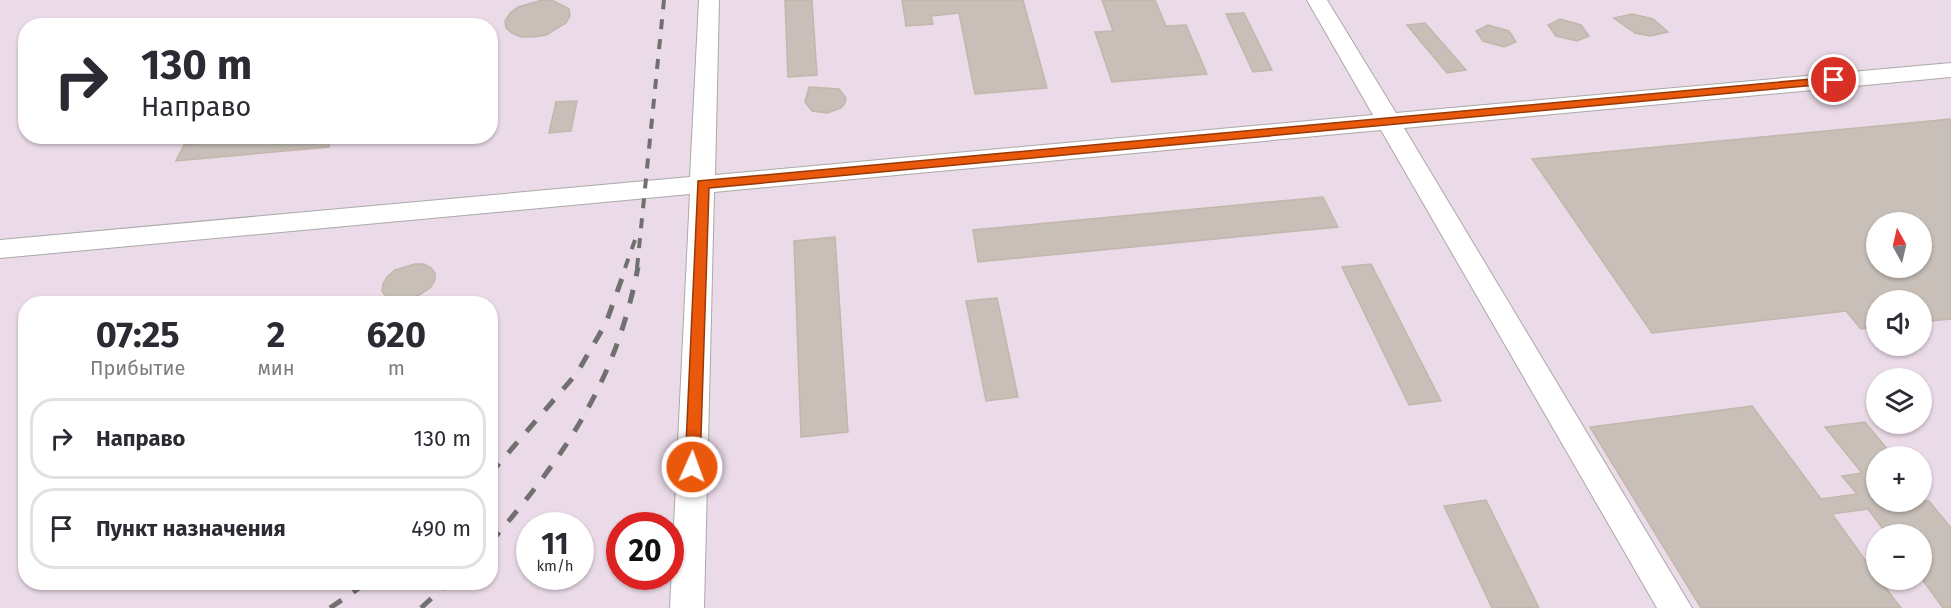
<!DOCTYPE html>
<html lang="ru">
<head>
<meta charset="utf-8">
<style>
	:root { --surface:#fff; --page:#f2f2f3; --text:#2b2b33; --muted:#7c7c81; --line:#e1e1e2 }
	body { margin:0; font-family:"Fira Sans",sans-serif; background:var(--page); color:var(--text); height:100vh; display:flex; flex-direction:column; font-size:22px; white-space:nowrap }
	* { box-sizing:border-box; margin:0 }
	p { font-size:20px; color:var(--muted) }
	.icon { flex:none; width:33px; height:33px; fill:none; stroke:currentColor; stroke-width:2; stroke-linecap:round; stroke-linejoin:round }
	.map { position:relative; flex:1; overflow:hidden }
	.panel { position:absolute; left:18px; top:296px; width:480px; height:294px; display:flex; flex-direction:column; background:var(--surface); border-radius:24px; box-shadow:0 2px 4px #0004 }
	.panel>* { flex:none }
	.top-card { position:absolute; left:18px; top:18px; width:480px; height:126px; border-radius:24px; box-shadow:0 2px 4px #0004; background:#fff; color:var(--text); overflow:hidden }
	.needle { width:39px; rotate:352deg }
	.tools { position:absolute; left:1866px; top:212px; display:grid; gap:12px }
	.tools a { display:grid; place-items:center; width:66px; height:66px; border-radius:50%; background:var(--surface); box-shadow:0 2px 4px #0004; font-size:30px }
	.speed { position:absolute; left:516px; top:512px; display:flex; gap:12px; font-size:30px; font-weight:700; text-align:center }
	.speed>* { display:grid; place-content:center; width:78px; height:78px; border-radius:50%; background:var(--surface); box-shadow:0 2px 4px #0004; line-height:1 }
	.speed small { font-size:15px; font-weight:400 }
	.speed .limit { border:9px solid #d22; background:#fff; color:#111 }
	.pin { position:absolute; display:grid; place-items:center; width:51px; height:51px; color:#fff; margin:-26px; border:3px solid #fff; border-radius:50%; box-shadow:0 2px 6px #0007 }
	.me { position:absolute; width:66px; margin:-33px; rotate:2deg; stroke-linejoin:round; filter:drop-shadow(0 0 4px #0008) }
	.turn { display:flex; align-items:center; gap:21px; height:126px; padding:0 24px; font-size:27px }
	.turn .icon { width:78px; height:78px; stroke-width:2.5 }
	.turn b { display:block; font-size:42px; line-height:51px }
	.eta { display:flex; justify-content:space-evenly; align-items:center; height:102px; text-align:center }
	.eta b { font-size:36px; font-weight:700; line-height:42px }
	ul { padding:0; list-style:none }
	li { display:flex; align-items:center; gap:18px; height:81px; margin:0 12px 9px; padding:0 12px; border:3px solid var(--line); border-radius:24px }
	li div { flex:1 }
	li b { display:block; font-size:22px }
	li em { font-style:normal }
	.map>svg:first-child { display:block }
</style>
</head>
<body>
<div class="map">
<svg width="1951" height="608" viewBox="0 0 1951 608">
	<rect width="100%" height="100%" fill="#f2efe9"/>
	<path fill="#ebdbe8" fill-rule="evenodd" d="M0,0H1951V608H0ZM26,26H490V136H26ZM1876,222H1922V267H1876ZM1876,300H1922V345H1876ZM26,303H490V582H26ZM1876,378H1922V423H1876ZM1876,456H1922V501H1876ZM530,525H580V576H530ZM620,525H670V576H620ZM1876,534H1922V579H1876Z"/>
	<g fill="#c7bfb8" stroke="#c4b6ab" stroke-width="1.5" fill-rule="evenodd">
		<polygon points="542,0 554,1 569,9 570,16 566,23 546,35 534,37 521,37 512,33 506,28 505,21 510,13 518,7"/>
		<polygon points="785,0 812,0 817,75 788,77"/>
		<polygon points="902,0 1023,0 1047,88 975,94 959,13 931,16 933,24 906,26"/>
		<polygon points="1102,0 1155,0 1166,26 1186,25 1207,74 1112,82 1095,32 1113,31"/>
		<polygon points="1244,13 1272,70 1253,72 1226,14"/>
		<polygon points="1632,14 1653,19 1668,32 1650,36 1635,33 1614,18"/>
		<polygon points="1560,19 1581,25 1589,36 1577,41 1556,36 1548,25"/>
		<polygon points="1425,23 1466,70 1447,73 1407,25"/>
		<polygon points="1488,25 1509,31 1516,42 1504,47 1483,41 1476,31"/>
		<polygon points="809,87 839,89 846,98 845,103 841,108 827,113 812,111 805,102"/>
		<polygon points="577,101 571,131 549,133 556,102"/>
		<path d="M1951,119V319L1922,322V300H1876V327L1861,329L1846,311L1652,333L1532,159ZM1876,222H1922V267H1876Z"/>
		<polygon points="279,136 329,136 329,147 176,161 184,145"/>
		<polygon points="1323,197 1338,227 978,262 973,230"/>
		<polygon points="835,237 848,432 801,437 794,241"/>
		<polygon points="415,264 424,264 431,268 435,273 435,280 430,288 413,299 393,301 386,297 382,291 383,284 387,277 395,270"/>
		<polygon points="1371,264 1441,401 1409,405 1342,267"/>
		<polygon points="997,298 1018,397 986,401 966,301"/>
		<polygon points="1752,406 1821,499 1857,494 1842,476 1862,473 1825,427 1865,422 1893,456 1876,456 1876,501 1929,501 1951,528 1951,608 1943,608 1922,579 1922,534 1887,534 1868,509 1832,514 1876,575 1876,579 1879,579 1901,608 1701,608 1590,427"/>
		<polygon points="1486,500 1539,608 1492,608 1444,506"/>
	</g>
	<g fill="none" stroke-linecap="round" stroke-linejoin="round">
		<g stroke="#a9a9a9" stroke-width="2">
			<polygon id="minor" points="699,0 719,0 715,175 1373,115 1307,0 1327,0 1396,113 1951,63 1951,77 1404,128 1692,608 1657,608 1381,130 714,192 704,608 670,608 690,194 0,258 0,240 690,177"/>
		</g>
		<use href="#minor" fill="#fff" fill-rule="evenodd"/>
		<g stroke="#707070" stroke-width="4" stroke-dasharray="10 10" stroke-linecap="butt">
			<polyline points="625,268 635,240"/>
			<polyline points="637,268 664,0"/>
		</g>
		<g stroke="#707070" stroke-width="5" stroke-dasharray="14 14" stroke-linecap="butt">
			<polyline points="490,474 577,373 606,323 626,267"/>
			<path d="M490,543C565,456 616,382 638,267"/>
			<polyline points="330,608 368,582"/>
			<polyline points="421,608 449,582"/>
		</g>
	</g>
	<polygon fill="#ea580c" stroke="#983908" stroke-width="1.5" points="1834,77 1838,78 1838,83 709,188 700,467 698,471 692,473 687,471 685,467 698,181"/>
</svg>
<div class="tools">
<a><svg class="needle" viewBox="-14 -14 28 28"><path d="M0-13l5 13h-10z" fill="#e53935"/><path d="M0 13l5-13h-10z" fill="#7c7c81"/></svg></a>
<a><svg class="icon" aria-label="sound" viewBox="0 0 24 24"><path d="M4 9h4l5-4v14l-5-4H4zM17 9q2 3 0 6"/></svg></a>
<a><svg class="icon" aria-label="layers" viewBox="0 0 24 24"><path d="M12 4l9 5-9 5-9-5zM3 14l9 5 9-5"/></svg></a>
<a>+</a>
<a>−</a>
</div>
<div class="speed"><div>11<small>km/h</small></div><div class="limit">20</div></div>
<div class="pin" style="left:1834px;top:80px;background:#d93025"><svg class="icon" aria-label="arrive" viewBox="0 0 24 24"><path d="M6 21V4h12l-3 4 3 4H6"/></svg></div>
<svg class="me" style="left:692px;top:467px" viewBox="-20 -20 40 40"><circle r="17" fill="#ea580c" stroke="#fff" stroke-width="3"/><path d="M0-11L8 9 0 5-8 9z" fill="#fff"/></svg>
<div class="top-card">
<div class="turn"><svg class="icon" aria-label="right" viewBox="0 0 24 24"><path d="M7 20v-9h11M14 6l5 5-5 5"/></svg><div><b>130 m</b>Направо</div></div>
</div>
<section class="panel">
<div class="eta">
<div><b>07:25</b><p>Прибытие</p></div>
<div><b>2</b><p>мин</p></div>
<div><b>620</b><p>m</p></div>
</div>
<ul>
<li><svg class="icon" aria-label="right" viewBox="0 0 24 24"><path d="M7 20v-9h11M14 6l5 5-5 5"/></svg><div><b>Направо</b></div><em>130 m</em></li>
<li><svg class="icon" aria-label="arrive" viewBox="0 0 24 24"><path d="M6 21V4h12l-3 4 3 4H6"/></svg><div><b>Пункт назначения</b></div><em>490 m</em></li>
</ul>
</section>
</div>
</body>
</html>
